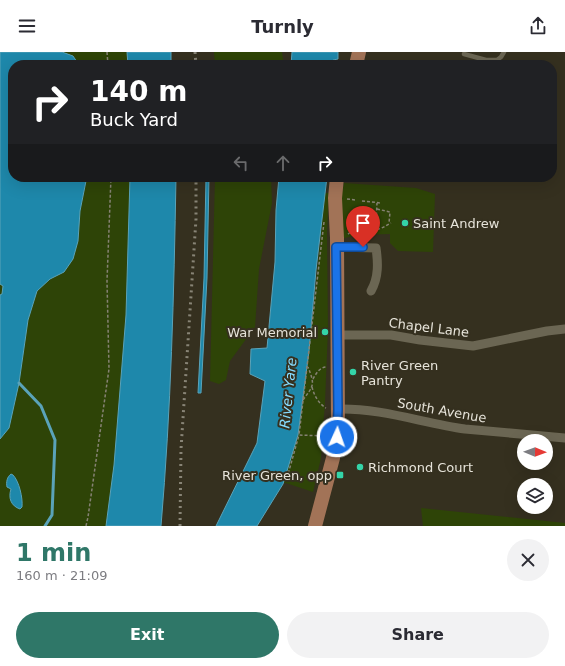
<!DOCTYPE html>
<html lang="en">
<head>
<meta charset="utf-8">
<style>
	:root { --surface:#fff; --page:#f2f2f3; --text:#2b2b33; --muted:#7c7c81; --accent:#2f7768 }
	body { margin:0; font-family:"DejaVu Sans",sans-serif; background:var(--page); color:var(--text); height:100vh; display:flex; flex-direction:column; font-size:15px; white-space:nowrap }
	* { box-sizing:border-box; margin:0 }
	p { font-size:13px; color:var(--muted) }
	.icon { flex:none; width:22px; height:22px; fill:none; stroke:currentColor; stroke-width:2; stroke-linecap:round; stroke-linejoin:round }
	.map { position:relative; height:474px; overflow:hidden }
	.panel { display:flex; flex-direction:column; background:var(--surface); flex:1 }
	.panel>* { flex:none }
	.banner { position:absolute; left:8px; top:8px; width:549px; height:122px; border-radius:16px; box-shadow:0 4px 16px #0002; background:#202124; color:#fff; overflow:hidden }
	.needle { width:26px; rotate:91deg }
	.tools { position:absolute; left:517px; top:382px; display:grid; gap:8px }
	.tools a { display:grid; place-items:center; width:36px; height:36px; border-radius:50%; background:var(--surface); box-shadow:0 4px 16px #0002; font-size:20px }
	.pin { position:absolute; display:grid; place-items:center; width:34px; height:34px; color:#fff; margin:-41px -17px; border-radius:50% 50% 50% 0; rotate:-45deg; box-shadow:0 0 4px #0007 }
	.pin .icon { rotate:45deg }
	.me { position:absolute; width:44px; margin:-22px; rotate:3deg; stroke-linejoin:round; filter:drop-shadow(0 0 3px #0008) }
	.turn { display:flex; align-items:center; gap:14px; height:84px; padding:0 16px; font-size:18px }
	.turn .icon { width:52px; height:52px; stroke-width:2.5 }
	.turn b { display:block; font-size:28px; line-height:34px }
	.lanes { display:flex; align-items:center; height:38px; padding:0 16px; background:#0003; justify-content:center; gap:20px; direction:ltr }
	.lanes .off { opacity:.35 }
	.round { display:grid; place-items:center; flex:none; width:42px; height:42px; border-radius:21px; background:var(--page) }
	.headline { display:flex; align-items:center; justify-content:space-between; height:68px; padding:0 16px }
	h1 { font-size:24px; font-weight:700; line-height:30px; color:var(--accent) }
	.primary-button { display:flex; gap:8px; margin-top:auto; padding:8px 16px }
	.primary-button a { flex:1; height:46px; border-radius:24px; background:var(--accent); color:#fff; font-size:16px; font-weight:700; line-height:46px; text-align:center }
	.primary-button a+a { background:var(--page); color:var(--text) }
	header { display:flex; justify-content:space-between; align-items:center; height:52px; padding:0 16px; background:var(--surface); font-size:18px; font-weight:700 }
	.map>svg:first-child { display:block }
</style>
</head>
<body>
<header><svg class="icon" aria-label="menu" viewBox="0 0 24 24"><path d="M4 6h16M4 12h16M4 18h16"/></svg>Turnly<svg class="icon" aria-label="share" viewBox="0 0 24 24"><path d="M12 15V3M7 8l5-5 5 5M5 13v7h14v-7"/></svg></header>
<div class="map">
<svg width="565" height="474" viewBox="0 0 565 474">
	<rect width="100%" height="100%" fill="#35301f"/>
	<g fill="#2e4407">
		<polygon points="0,0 127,0 128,13 13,13 13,125 130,125 126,263 114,413 106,474 0,474"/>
		<polygon points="214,0 282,0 283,8 280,13 215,13"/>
		<polygon points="215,125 271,125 272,151 259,217 255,275 230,309 226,328 219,332 210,329"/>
		<polygon points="344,131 416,136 435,142 433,200 398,199 390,191 390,182 357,183 341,187 340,150"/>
		<polygon points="325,141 329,141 327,181 328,277 325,350 321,406 313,440 283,430 298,383 309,299"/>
		<polygon points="421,456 565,471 565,474 423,474"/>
	</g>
	<g fill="#1e88ab" stroke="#5aa3b9">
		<polygon points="0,0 62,0 73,4 79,13 13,13 13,125 85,125 86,129 80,159 78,189 73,207 64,220 50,227 37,239 28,268 19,331 9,376 0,387 0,243 2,242 3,234 0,232"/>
		<polygon points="127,0 171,0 171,13 128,13"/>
		<polygon points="292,0 338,0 338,7 333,8 333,13 291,13"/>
		<path d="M130,125H176C174,241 171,358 161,474H106L114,413L126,263Z"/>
		<polygon points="206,125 209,125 207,226 201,341 198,341 204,226"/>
		<polygon points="279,125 327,125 316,218 309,299 298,383 283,432 257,474 216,474 257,391 265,329 250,322 251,297 267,296 275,210 276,158"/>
		<path d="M11,422L13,423C19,429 23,446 22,455L20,457C11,454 8,446 11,437L7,435C6,430 7,425 11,422Z"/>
	</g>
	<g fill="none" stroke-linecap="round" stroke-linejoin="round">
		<polyline stroke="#5aa3b9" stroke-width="3" points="19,331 41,354 55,388 52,463 45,474"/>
		<g stroke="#868274" stroke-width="1.5" stroke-dasharray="3 2" stroke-linecap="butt">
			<polyline points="107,0 108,13"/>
			<polyline points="347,147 356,148"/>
			<polyline points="362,149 381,151"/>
			<polyline points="377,157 390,160 389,171"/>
			<polyline points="324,170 299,383 325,384"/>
			<polyline points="373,178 376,170 377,151"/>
			<path d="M348,182C359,175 362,179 373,178C380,178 385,174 391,171"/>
			<path d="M313,327C316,322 319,315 327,315"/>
			<path d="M312,335C314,343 318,351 326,356"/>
			<path d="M303,348C314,333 315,333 308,315"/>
			<polyline points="287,426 299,383"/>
			<polyline points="86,474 88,465 109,317 107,229 111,125"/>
		</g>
		<polyline stroke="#6b6653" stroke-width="4.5" points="464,2 486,8 497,8 501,5 504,0"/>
		<g stroke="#6b6653" stroke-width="9">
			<path d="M336,195L376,196C378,210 379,225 371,239"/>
			<polyline points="337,283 391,283 420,288 473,294 547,279 565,277"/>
			<path d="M338,357C381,356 423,371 465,377L565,386"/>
		</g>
		<g stroke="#a27357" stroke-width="14">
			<polyline points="356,13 359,0"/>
			<polyline points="315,474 333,406 338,374 337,186 335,146 337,125"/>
		</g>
		<g stroke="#888476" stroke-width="3" stroke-dasharray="2 4" stroke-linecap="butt">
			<polyline points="195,0 196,13"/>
			<polyline points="180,474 181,397 196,167 196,125"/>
		</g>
	</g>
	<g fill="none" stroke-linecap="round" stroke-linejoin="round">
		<g stroke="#114b97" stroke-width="10">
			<polyline id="route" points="337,385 338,357 336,195 363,195"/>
		</g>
		<use href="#route" stroke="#1a73e8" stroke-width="7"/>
	</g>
	<g fill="#34d4a8" stroke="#35301f" stroke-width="1.5">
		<circle cx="405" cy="171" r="4"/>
		<circle cx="325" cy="280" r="4"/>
		<circle cx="353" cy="320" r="4"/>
		<circle cx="360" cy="415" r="4"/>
		<rect x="336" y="419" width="8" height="8" rx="2"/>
	</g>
	<g text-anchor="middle" stroke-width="4" stroke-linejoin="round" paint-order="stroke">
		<g font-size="13" fill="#e6e3d9" stroke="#35301f" text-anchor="start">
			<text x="413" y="176">Saint Andrew</text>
			<text x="317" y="285" text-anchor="end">War Memorial</text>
			<text x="361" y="318">River Green<tspan x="361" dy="15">Pantry</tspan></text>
			<text x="368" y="420">Richmond Court</text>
			<text x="332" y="428" text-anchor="end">River Green, opp</text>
		</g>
		<g font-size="13" fill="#e6e3d9" stroke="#35301f">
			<text transform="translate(429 275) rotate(7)" y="5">Chapel Lane</text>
			<text transform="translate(442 358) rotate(10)" y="5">South Avenue</text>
		</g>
		<g font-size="14" font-style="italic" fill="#86dbfe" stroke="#35301f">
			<text transform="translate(288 341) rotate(-84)" y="5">River Yare</text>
		</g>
	</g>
</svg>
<div class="tools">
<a><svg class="needle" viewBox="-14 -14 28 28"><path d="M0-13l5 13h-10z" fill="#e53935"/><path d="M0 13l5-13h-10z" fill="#7c7c81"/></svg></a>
<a><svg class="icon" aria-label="layers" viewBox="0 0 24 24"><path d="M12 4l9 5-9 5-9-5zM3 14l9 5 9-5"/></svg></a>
</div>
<div class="pin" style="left:363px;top:195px;background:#d93025"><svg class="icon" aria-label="arrive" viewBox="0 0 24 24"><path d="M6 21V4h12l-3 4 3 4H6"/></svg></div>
<svg class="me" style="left:337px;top:385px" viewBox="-20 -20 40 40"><circle r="17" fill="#1a73e8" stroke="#fff" stroke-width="3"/><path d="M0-11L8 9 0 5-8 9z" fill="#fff"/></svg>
<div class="banner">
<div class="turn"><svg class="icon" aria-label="right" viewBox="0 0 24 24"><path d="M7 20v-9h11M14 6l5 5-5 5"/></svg><div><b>140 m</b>Buck Yard</div></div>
<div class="lanes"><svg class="icon off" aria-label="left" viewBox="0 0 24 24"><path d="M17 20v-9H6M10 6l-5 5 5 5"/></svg><svg class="icon off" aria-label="ahead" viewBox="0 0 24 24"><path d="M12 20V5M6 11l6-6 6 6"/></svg><svg class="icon" aria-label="right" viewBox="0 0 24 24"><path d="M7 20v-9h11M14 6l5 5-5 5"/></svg></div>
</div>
</div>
<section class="panel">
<div class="headline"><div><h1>1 min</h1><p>160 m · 21:09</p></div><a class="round"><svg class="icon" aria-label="close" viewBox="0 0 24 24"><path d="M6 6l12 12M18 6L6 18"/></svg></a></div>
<div class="primary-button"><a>Exit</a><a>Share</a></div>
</section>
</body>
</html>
